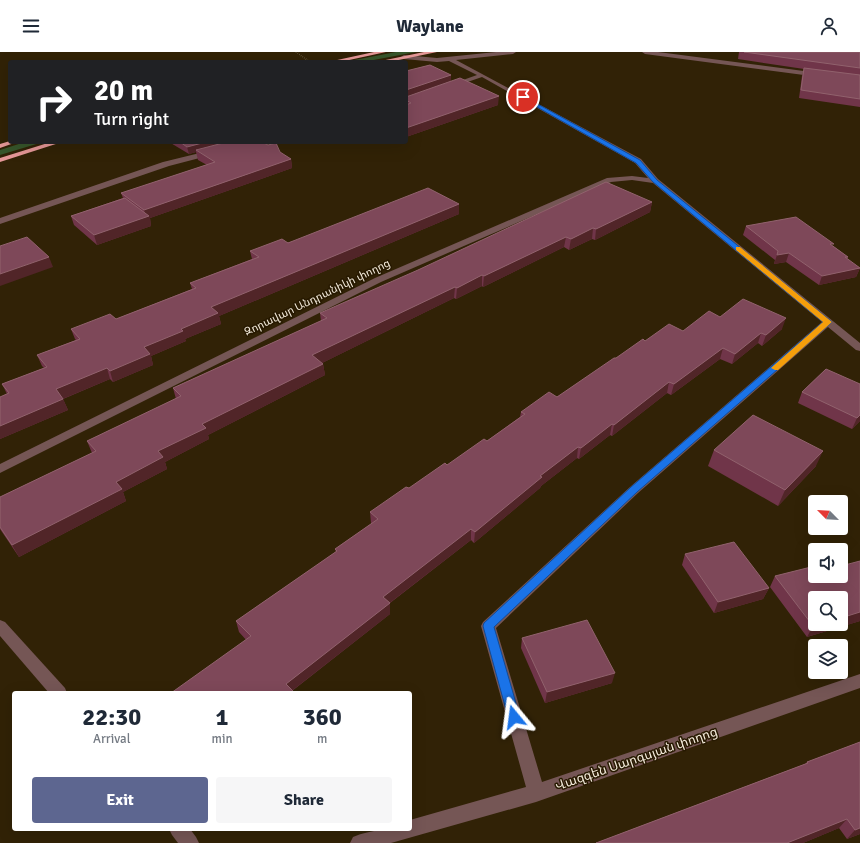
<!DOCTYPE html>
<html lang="en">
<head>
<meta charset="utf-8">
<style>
	:root { --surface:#fff; --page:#f6f6f7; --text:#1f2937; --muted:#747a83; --accent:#5d6690 }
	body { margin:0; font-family:Signika,"Noto Sans Armenian",sans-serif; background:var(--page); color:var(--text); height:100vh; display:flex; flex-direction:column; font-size:15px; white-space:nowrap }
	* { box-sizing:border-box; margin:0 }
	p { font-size:13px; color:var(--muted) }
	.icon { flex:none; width:22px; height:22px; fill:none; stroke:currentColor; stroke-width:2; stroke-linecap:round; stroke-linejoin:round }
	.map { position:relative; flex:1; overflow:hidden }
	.side { position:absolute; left:12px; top:639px; width:400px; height:140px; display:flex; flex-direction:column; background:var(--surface); border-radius:4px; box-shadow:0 4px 16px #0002 }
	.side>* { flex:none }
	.guide { position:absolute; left:8px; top:8px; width:400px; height:84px; border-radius:4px; box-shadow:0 4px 16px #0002; background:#202124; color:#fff; overflow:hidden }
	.needle { width:26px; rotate:294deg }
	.tools { position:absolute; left:808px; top:443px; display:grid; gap:8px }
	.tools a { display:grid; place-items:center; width:40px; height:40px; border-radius:4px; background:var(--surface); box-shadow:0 4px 16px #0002; font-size:20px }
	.pin { position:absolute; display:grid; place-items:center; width:34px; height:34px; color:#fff; margin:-17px; border:2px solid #fff; border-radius:50%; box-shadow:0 1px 4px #0007 }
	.me { position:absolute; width:44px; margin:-22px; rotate:344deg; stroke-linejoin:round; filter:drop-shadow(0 0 3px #0008) }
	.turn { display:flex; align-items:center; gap:14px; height:84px; padding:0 20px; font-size:18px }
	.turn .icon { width:52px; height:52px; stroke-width:2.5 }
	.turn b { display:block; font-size:28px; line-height:34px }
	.eta { display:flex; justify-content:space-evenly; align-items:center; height:68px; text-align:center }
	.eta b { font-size:24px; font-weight:700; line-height:28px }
	.primary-button { display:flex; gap:8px; margin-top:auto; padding:8px 20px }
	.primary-button a { flex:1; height:46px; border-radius:4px; background:var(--accent); color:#fff; font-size:16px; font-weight:700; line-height:46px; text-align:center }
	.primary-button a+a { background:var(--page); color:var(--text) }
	header { display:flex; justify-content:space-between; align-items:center; height:52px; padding:0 20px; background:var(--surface); font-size:18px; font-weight:700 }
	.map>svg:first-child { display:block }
</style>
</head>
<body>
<header><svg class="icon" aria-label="menu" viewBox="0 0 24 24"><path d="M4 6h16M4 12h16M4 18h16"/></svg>Waylane<svg class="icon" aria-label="person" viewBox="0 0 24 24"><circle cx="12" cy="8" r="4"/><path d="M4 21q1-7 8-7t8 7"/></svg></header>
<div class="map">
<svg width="860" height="791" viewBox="0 0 860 791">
	<rect width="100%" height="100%" fill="#312206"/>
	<g fill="#37562b">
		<polygon points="396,0 416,0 363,10 344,10"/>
		<polygon points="25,90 43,90 0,103 0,98"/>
	</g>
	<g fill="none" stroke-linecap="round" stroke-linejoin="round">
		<polyline stroke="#776a53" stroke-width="1.5" stroke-dasharray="0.5 1.5" stroke-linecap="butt" points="296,0 310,10"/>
		<g fill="#755655" fill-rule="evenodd">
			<path d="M496,0H516L513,2L456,8L641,107L658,127L860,291V299L856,298L828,275L638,441L496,576L542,730L860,622V636L536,750L391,791H350L353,785C372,777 390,777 410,777V768L526,735L481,574L483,570L630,435L822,270L653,131L632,128L611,130L381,230L0,421V412L375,226L607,126L632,124L648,126L635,111L482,25L453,35H449V33L477,23L449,9L437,10L404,7L401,5L404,3L437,6Z"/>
			<polygon points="642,0 658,0 819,21 822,23 819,25 645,2"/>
			<polygon points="212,98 216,100 215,102 169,114 0,172 0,166 163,110"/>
			<polygon points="0,568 5,570 65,636 67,641 49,641 0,584"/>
			<polygon points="169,777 190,777 196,785 199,791 178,791 172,783"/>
		</g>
		<g fill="#e59797" fill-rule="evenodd">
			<polygon points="374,0 386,0 340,10 328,10"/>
			<polygon points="424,0 437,0 389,10 376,10"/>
			<polygon points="10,89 10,90 17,90 0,96 0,92"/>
			<polygon points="51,90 62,90 0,110 0,106"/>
		</g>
	</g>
	<g fill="#703549">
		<polygon points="739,0 860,0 860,55 799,46 802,24 804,17 738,7"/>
		<polygon points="406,19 451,23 451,29 498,53 406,85"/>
		<polygon points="169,90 262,90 291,107 292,116 150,166 151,174 97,193 74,173 71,164 123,146 121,141 207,113 198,108 196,100 189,102"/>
		<polygon points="652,150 650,160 595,188 592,187 569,198 564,195 483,235 482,234 456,247 454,246 322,311 323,312 325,323 208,383 209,387 165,410 167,417 123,440 126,449 19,505 0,477 0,445 92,401 87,389 176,347 173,336 321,269 320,261"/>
		<polygon points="459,152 459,162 219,264 221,272 185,287 186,289 151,304 153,313 113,330 110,327 63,347 68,358 0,387 0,345 7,342 2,332 44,316 42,314 37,303 76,288 75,287 71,277 116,267 192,237 190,231 252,207 250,199"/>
		<polygon points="746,174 833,194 848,205 847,207 860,216 856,225 819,233 786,210 774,212 775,208 743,183"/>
		<polygon points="720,265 782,277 762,294 758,291 732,312 720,307 671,343 667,341 612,384 610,383 579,407 577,406 541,434 540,436 474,491 471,488 390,551 390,562 292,639 239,580 236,569 336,500 335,497 371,472 371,471 370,460 487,389 520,365 521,360 557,345 616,306 645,289 683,279"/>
		<polygon points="826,317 860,369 852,377 798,351 802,340"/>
		<polygon points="714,398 816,414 778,454 708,414"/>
		<polygon points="685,502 769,536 763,547 714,561 682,513"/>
		<polygon points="860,509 860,569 807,585 770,535 775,524 815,524"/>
		<polygon points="522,586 612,631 545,651 521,596"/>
		<polygon points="860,690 860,782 847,787 839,776 803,791 596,791 805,712 807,710"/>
	</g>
	<g fill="#512528">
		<polygon points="451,23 451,31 406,46 406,38"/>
		<polygon points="499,44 498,53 406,85 406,76"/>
		<polygon points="206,90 238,90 196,98 196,100 189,102 187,95"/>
		<polygon points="291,107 292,116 150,166 151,174 97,193 94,183 146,165 144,158"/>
		<polygon points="652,150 650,160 595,188 596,177"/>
		<polygon points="459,152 459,162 219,264 221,272 185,287 186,289 151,304 153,313 113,330 110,319 144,295 181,277 211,255"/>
		<polygon points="593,176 592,187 569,198 571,187"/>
		<polygon points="566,185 564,195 483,235 484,224"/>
		<polygon points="789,201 786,210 774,212 777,203"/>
		<polygon points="49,205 53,215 0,234 0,222"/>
		<polygon points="860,216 856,225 819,233 822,224"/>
		<polygon points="482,223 482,234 456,247 457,236"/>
		<polygon points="455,235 454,246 314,315 312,303"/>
		<polygon points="786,266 782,277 762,294 766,283"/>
		<polygon points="761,281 758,291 732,312 735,302"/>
		<polygon points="723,296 720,307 671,343 674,332"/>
		<polygon points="323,312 325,323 208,383 209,387 165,410 167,417 123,440 126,449 19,505 12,493 116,430 158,399 202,372"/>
		<polygon points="107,316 110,327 60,348 56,337"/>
		<polygon points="669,330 667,341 612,384 614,373"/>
		<polygon points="63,347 68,358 0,387 0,374"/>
		<polygon points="860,363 860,369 852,377 857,366"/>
		<polygon points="612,372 610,383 579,407 581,396"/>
		<polygon points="578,395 577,406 541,434 540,436 474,491 475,480 540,424"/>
		<polygon points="823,399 816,414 778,454 785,438"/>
		<polygon points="471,477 471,488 383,556 383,545"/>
		<polygon points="769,536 763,547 714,561 718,550"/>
		<polygon points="390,551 390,562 289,641 286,632"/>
		<polygon points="860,560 860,569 807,585 813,574 820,572 841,572 841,566"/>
		<polygon points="615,621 612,631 545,651 547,640"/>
		<polygon points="847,767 839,776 803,791 787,791"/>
		<polygon points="860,776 860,782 847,787 855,778"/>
	</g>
	<g fill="#7e4859" stroke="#91626d">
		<polygon points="744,0 860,0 860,16"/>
		<polygon points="430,13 451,23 406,38 406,19"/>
		<polygon points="804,16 860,23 860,47 801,38"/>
		<polygon points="460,26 499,44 406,76 406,53 411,51 406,48 406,45"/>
		<polygon points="180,90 206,90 187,95"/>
		<polygon points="227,90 262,90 268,93 276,91 280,100 291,107 144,158 121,141 215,110 196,98"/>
		<polygon points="606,130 652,150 596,177 593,176 571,187 566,185 484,224 482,223 457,236 455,235 312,303 323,312 202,372 206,376 158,399 163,405 116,430 122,437 12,493 0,475 0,445 96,399 87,389 181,344 173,336 327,266 320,261 418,218"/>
		<polygon points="428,136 459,152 211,255 218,261 181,277 183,279 144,295 150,302 110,319 107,316 56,337 63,347 0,374 0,345 9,341 2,332 47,315 37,303 80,287 71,277 110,262 116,267 196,236 190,231 259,205 250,199 282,187 288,191"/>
		<polygon points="125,146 149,164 94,183 71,164"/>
		<polygon points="796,165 834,192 830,192 848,205 845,205 860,216 822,224 789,201 777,203 778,199 746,174"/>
		<polygon points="27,185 49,205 0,222 0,194"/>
		<polygon points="743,247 786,266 766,283 761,281 735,302 723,296 674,332 669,330 614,373 612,372 581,396 578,395 540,424 542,425 475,480 471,477 383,545 390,551 286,632 295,641 171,641 251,584 236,569 337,499 335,497 378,467 370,460 406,435 409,436 445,411 447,413 484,387 487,389 525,362 521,360 549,340 557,345 614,306 616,306 643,287 645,289 669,272 683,279 709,259 720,265"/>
		<polygon points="826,317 860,332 860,363 857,366 802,340"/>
		<polygon points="753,363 823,399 785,438 714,398"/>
		<polygon points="734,490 769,536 718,550 685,502"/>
		<polygon points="860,509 860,560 841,566 841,546 815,546 815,572 820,572 813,574 775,524 815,514 815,524 841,524 841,514"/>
		<polygon points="587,568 615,621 547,640 522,586"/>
		<polygon points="860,690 860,776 855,778 847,767 787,791 596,791 808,711 807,710"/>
	</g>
	<polygon fill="#1a73e8" stroke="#114b97" points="523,44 640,108 657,128 832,270 637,440 494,575 520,665 519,669 514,671 510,669 508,665 483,574 484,571 631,435 823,270 653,130 636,111 521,46"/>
	<polygon fill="#f59e0b" points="736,195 740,195 832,270 778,318 775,318 771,316 823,270 736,198"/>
	<g text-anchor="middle" stroke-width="3" stroke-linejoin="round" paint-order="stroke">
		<g font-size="11" fill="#f4ebdb" stroke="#271900">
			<text transform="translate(317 245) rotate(-26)" y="4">Զորավար Անդրանիկի փողոց</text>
		</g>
		<g font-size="13" fill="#f4ebdb" stroke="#271900">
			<text transform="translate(636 706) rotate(-19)" y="5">Վազգեն Սարգսյան փողոց</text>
		</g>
	</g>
</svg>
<div class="tools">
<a><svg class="needle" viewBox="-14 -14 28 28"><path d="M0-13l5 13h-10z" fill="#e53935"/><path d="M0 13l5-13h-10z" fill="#747a83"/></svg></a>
<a><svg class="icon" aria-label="sound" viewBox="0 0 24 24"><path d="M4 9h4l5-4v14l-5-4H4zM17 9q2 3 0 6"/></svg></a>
<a><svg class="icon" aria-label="search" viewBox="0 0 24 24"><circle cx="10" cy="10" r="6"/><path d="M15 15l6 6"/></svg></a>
<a><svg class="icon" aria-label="layers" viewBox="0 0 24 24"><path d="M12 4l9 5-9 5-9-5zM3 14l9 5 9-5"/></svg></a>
</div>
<div class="pin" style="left:523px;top:45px;background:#d93025"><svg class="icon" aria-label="arrive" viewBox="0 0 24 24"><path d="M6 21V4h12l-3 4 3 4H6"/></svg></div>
<svg class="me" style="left:514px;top:665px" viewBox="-20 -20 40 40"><path d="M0-17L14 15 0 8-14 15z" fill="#1a73e8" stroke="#fff" stroke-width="4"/></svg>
<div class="guide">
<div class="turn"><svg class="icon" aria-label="right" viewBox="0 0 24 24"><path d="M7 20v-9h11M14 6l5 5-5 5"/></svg><div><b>20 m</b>Turn right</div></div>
</div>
<section class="side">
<div class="eta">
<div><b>22:30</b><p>Arrival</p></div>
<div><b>1</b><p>min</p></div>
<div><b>360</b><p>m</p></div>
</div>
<div class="primary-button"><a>Exit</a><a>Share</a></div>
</section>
</div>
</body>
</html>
